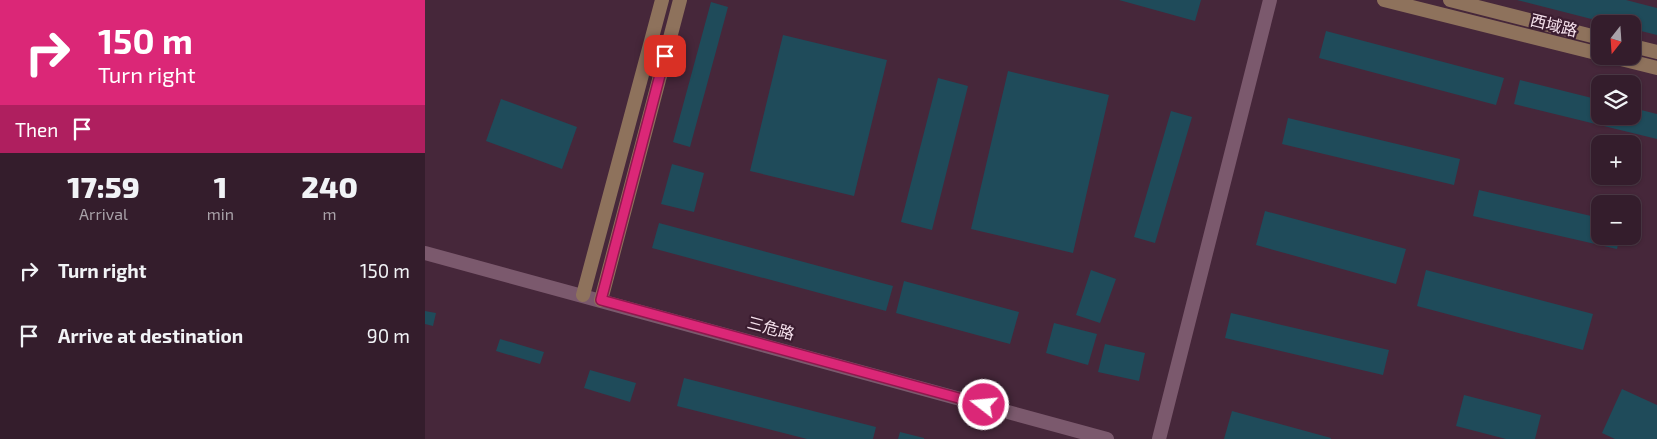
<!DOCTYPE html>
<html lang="en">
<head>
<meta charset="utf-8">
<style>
	:root { --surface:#341d2c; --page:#3c2634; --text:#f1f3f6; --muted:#a9a2a9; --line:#4e3b48 }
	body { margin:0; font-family:"Exo 2","Noto Sans SC",sans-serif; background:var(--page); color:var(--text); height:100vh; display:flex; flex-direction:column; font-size:19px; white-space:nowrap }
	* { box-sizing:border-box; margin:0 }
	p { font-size:16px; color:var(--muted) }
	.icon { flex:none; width:28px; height:28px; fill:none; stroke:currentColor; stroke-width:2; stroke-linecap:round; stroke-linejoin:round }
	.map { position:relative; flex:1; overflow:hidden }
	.drawer { display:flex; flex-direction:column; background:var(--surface); width:425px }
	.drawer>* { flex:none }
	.guide { background:#db2777; color:#fff; overflow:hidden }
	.needle { width:32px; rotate:197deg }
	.fabs { position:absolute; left:1166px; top:15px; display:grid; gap:10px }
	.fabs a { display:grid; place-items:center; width:50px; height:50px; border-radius:10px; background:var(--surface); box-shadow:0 1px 4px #0004,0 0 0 1px var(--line); font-size:25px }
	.pin { position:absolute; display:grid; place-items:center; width:42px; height:42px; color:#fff; margin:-21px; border-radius:10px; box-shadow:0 2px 8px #0006 }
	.me { position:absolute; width:55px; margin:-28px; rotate:286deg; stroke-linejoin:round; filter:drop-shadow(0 0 4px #0008) }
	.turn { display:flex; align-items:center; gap:18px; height:105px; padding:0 15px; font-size:22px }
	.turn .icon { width:65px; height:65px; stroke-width:2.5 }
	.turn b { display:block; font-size:35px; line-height:42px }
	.then { display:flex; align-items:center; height:48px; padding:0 15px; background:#0003; gap:10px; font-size:19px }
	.eta { display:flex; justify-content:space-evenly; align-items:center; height:85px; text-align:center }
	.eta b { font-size:30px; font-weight:800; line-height:35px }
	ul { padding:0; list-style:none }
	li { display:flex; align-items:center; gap:15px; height:65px; padding:0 15px }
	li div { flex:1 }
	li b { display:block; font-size:19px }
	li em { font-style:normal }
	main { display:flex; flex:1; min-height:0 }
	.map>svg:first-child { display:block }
</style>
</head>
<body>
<main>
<section class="drawer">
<div class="guide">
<div class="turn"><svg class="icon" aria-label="right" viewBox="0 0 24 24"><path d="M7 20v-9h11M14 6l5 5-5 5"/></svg><div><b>150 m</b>Turn right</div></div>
<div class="then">Then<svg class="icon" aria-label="arrive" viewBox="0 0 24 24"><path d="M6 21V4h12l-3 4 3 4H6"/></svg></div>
</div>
<div class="eta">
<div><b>17:59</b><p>Arrival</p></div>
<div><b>1</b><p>min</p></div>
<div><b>240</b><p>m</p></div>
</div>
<ul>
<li><svg class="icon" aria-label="right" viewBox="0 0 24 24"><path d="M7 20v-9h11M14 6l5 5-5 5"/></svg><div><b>Turn right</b></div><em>150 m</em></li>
<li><svg class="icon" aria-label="arrive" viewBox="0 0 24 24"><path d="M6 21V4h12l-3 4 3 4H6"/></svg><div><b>Arrive at destination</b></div><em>90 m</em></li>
</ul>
</section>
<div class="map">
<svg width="1232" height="439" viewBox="0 0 1232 439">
	<rect width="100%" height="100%" fill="#46273a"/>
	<g fill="#1f4b5a">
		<polygon points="694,0 776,0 770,21"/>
		<polygon points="1092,0 1201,0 1232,8 1232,35 1208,29 1208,24 1186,24"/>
		<polygon points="286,2 303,7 265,147 248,142"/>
		<polygon points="901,31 1079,78 1071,105 894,58"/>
		<polygon points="358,35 462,60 429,196 325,171"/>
		<polygon points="583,71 684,95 648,253 546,229"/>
		<polygon points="513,78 543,86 507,230 476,222"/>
		<polygon points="1095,80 1175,100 1175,116 1208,116 1208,108 1232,114 1232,139 1089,104"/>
		<polygon points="76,99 152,127 137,169 61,141"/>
		<polygon points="746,111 767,117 730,243 709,237"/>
		<polygon points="863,118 1035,159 1029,185 857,144"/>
		<polygon points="247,164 279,173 269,212 236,204"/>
		<polygon points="1054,190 1175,218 1175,236 1195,236 1192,249 1048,216"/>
		<polygon points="840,211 981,249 971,284 831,245"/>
		<polygon points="234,223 468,286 461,311 227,248"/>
		<polygon points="666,270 691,279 675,323 651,315"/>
		<polygon points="1001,270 1168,314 1158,350 992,306"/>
		<polygon points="479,281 594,312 585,344 471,313"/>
		<polygon points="0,311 11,313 8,326 0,324"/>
		<polygon points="806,313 964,350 958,375 800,338"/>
		<polygon points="629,323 672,334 663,365 621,353"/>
		<polygon points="75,339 119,352 115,364 71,351"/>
		<polygon points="680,344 720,353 714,381 673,372"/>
		<polygon points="165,370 211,383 205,402 159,388"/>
		<polygon points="259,378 451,427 448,439 382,439 252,406"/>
		<polygon points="1197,389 1232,405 1232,439 1190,439 1177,433"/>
		<polygon points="1039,395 1116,415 1110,439 1081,439 1031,426"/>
		<polygon points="807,411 906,438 906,439 799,439"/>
		<polygon points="475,432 499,438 499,439 473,439"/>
	</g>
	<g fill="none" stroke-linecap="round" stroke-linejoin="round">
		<g stroke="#7b596d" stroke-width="14">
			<polyline points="0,253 682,439"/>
			<polyline points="734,439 845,0"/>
		</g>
		<g stroke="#8e725c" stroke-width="14">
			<polyline points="959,0 1175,54"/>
			<polyline points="1025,0 1175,38"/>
			<polyline points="1208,46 1232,52"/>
			<polyline points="1184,56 1232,68"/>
			<polyline points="158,295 237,0"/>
			<polyline points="176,300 255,0"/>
		</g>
	</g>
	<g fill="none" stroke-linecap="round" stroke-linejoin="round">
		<g stroke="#8e194d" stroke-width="12">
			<polyline id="route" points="240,56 176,300 559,405"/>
		</g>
		<use href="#route" stroke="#db2777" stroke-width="9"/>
	</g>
	<g text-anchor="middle" stroke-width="4.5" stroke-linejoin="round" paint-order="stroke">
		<g font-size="16" fill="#f7e3ee" stroke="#3b1d30">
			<text transform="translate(1129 25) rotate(14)" y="6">西域路</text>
			<text transform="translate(346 328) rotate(15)" y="6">三危路</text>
		</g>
	</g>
</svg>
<div class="fabs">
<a><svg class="needle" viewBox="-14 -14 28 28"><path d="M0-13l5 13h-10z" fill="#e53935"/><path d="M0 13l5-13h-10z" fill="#a9a2a9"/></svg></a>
<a><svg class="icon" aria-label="layers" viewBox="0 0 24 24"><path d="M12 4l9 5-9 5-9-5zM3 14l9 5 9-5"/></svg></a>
<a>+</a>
<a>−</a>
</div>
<div class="pin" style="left:240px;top:56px;background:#d93025"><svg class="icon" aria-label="arrive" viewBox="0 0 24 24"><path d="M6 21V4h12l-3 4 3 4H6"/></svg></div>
<svg class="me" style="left:559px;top:405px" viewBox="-20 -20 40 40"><circle r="17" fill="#db2777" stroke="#fff" stroke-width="3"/><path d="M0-11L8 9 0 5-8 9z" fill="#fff"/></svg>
</div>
</main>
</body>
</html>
